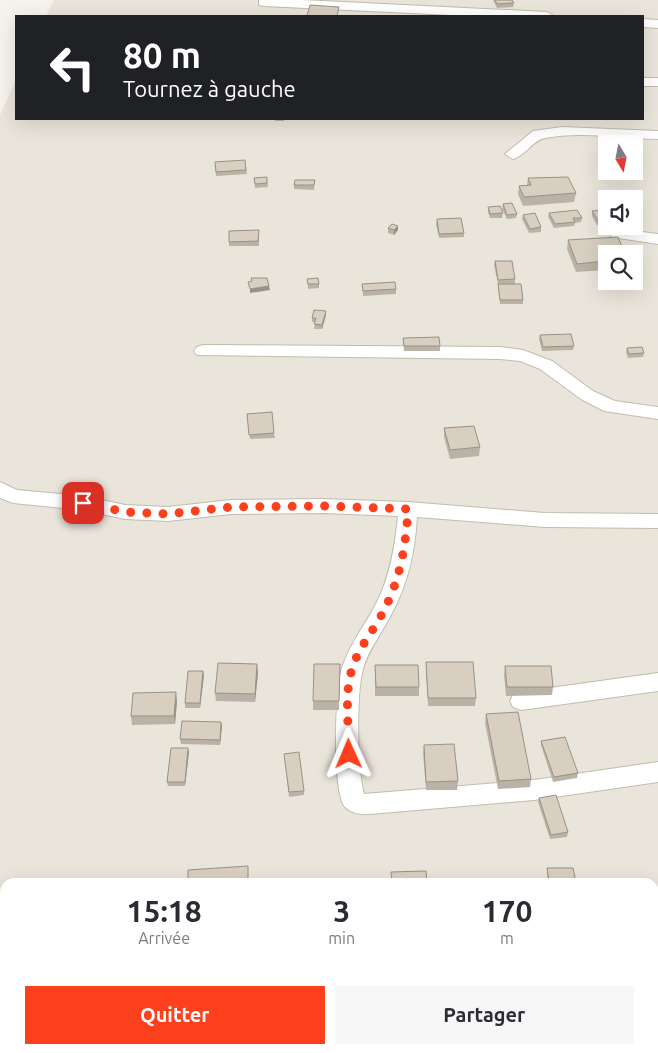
<!DOCTYPE html>
<html lang="fr">
<head>
<meta charset="utf-8">
<style>
	:root { --surface:#fff; --page:#f7f7f7; --text:#2b2b33; --muted:#7c7c81; --accent:#fc3f1d }
	body { margin:0; font-family:Ubuntu,sans-serif; background:var(--page); color:var(--text); height:100vh; display:flex; flex-direction:column; font-size:19px; white-space:nowrap }
	* { box-sizing:border-box; margin:0 }
	p { font-size:16px; color:var(--muted) }
	.icon { flex:none; width:28px; height:28px; fill:none; stroke:currentColor; stroke-width:2; stroke-linecap:round; stroke-linejoin:round }
	.map { position:relative; flex:1; overflow:hidden }
	.sheet { position:absolute; left:0px; top:878px; width:659px; height:176px; display:flex; flex-direction:column; background:var(--surface); border-radius:15px 15px 0 0; box-shadow:0 5px 20px #0002 }
	.sheet>* { flex:none }
	.hud { position:absolute; left:15px; top:15px; width:629px; height:105px; border-radius:0px; box-shadow:0 5px 20px #0002; background:#202124; color:#fff; overflow:hidden }
	.needle { width:32px; rotate:170deg }
	.tools { position:absolute; left:598px; top:135px; display:grid; gap:10px }
	.tools a { display:grid; place-items:center; width:45px; height:45px; border-radius:0px; background:var(--surface); box-shadow:0 5px 20px #0002; font-size:25px }
	.pin { position:absolute; display:grid; place-items:center; width:42px; height:42px; color:#fff; margin:-21px; border-radius:10px; box-shadow:0 2px 8px #0006 }
	.me { position:absolute; width:55px; margin:-28px; rotate:359deg; stroke-linejoin:round; filter:drop-shadow(0 0 4px #0008) }
	.turn { display:flex; align-items:center; gap:18px; height:105px; padding:0 25px; font-size:22px }
	.turn .icon { width:65px; height:65px; stroke-width:2.5 }
	.turn b { display:block; font-size:35px; line-height:42px }
	.eta { display:flex; justify-content:space-evenly; align-items:center; height:85px; text-align:center }
	.eta b { font-size:30px; font-weight:700; line-height:35px }
	.action { display:flex; gap:10px; margin-top:auto; padding:10px 25px }
	.action a { flex:1; height:58px; border-radius:0px; background:var(--accent); color:#fff; font-size:20px; font-weight:700; line-height:58px; text-align:center }
	.action a+a { background:var(--page); color:var(--text) }
	.map>svg:first-child { display:block }
</style>
</head>
<body>
<div class="map">
<svg width="658" height="1053" viewBox="0 0 658 1053">
	<rect width="100%" height="100%" fill="#f6f3ec"/>
	<path fill="#eae5da" fill-rule="evenodd" d="M54,0H658V1053H0V115L16,80V119H642V16H46ZM606,144H634V171H606ZM606,199H634V226H606ZM606,254H634V281H606ZM5,882H654V1049H5Z"/>
	<g fill="none" stroke-linecap="round" stroke-linejoin="round">
		<g stroke="#c2bbae" stroke-width="2">
			<g id="minor">
				<polygon points="259,0 302,0 547,12 554,16 473,16 264,6 259,5"/>
				<polygon points="642,19 658,20 658,28 642,27"/>
				<rect x="642" y="78" width="16" height="8"/>
				<path d="M562,127L658,131V139C624,138 577,131 545,138C533,140 526,155 513,159L505,154L533,131Z"/>
				<polygon points="618,229 658,234 658,244 612,237 610,234 612,231"/>
				<polygon points="203,345 500,347 523,350 552,361 593,391 615,401 658,407 658,419 604,411 581,399 540,369 520,361 500,359 197,355 194,351 197,347"/>
				<path d="M0,482L17,490L83,496L125,505L168,507L231,500L324,499L408,502L545,513L658,514V528L545,527L417,517C415,552 408,584 391,615C382,633 368,650 363,669C356,694 357,769 364,794L534,780L658,762V782L534,800L370,814C361,814 352,814 345,807C332,793 335,687 342,668C349,645 365,625 376,604C390,577 395,546 398,516L324,513L231,514L168,521L125,519L83,510L13,503L0,498Z"/>
				<polygon points="658,673 658,691 521,710 513,707 510,701 513,695 521,692"/>
			</g>
		</g>
		<use href="#minor" fill="#fff" fill-rule="evenodd"/>
	</g>
	<g fill="#bab2a6">
		<polygon points="493,0 512,0 514,3 513,7 497,8"/>
		<rect x="275" y="119" width="9" height="2"/>
		<polygon points="245,160 247,174 216,176 215,162"/>
		<polygon points="267,177 268,187 255,188 254,178"/>
		<polygon points="528,178 576,193 574,202 523,206 518,194 519,186 527,185"/>
		<polygon points="315,180 314,190 294,189 294,185"/>
		<polygon points="503,204 517,214 516,218 507,219 502,209"/>
		<polygon points="488,207 503,213 502,218 490,218 488,212"/>
		<polygon points="606,210 606,224 597,225 592,216 592,211"/>
		<polygon points="549,213 582,218 581,222 575,223 574,226 554,228 548,217"/>
		<polygon points="523,215 541,227 541,232 529,233 522,219"/>
		<polygon points="437,219 464,233 464,237 439,238 436,224"/>
		<polygon points="398,226 398,230 394,235 388,233 388,228"/>
		<polygon points="259,230 259,246 229,246 229,242"/>
		<polygon points="568,240 606,254 606,270 576,272 567,249"/>
		<polygon points="495,261 515,279 515,284 523,300 523,304 500,304 498,288 498,284 494,265"/>
		<polygon points="307,279 319,284 319,288 308,289"/>
		<polygon points="362,284 396,289 396,294 363,296"/>
		<polygon points="326,315 322,329 314,329 315,322 312,322 312,318"/>
		<polygon points="540,335 574,346 573,350 542,351 539,339"/>
		<polygon points="403,338 440,346 440,351 404,351"/>
		<polygon points="627,348 644,353 643,357 628,358 626,352"/>
		<polygon points="247,414 274,433 275,438 250,439"/>
		<polygon points="444,428 480,447 479,456 450,459 444,437"/>
		<polygon points="426,662 476,698 475,706 428,706 426,671"/>
		<polygon points="340,664 339,710 313,710 313,701"/>
		<polygon points="375,665 419,687 419,696 375,696"/>
		<polygon points="505,666 553,687 552,695 506,696 504,675"/>
		<polygon points="258,673 255,702 216,701 215,693"/>
		<polygon points="204,675 200,708 185,708 185,703"/>
		<polygon points="177,701 175,724 132,725 131,716"/>
		<polygon points="486,714 531,779 530,787 498,789 485,723"/>
		<polygon points="222,726 220,745 181,744 180,739"/>
		<polygon points="541,741 578,773 577,778 553,782 541,745"/>
		<polygon points="424,745 458,781 457,790 426,790 423,753"/>
		<polygon points="189,752 185,786 168,786 167,782"/>
		<polygon points="284,754 304,791 304,795 289,797"/>
		<polygon points="539,798 568,832 567,837 550,839 538,802"/>
		<polygon points="547,868 576,882 548,882 547,873"/>
	</g>
	<g fill="#979187">
		<polygon points="398,226 398,230 394,235 394,230"/>
		<polygon points="269,286 270,290 250,293 250,289"/>
		<polygon points="326,311 326,315 322,329 322,325"/>
		<polygon points="257,664 258,673 255,702 255,694"/>
		<polygon points="203,671 204,675 200,708 200,703"/>
		<polygon points="176,692 177,701 175,724 174,716"/>
		<polygon points="221,722 222,726 220,745 220,740"/>
		<polygon points="188,748 189,752 185,786 185,782"/>
	</g>
	<g fill="#d8cfc1" stroke="#979187">
		<polygon points="495,0 512,0 514,3 497,4"/>
		<polygon points="310,5 339,7 337,16 307,16"/>
		<polygon points="245,160 246,170 216,172 215,162"/>
		<polygon points="267,177 267,183 255,184 254,178"/>
		<polygon points="568,177 576,193 524,197 519,186 531,185 528,178"/>
		<polygon points="295,180 315,180 314,185 294,185"/>
		<polygon points="512,203 517,214 507,215 503,204"/>
		<polygon points="500,206 503,213 490,214 488,207"/>
		<polygon points="577,210 582,218 573,218 575,222 555,224 549,213"/>
		<polygon points="606,210 606,219 598,220 592,211"/>
		<polygon points="535,213 541,227 530,229 523,215"/>
		<polygon points="461,218 464,233 439,234 437,219"/>
		<polygon points="392,224 398,226 394,230 388,228"/>
		<polygon points="259,230 258,241 229,242 229,231"/>
		<polygon points="618,237 625,254 606,254 606,261 577,264 568,240"/>
		<polygon points="495,261 512,261 515,279 498,280"/>
		<polygon points="251,278 267,278 269,286 250,289 248,282 252,281"/>
		<polygon points="318,278 319,284 308,284 307,279"/>
		<polygon points="395,282 396,289 363,291 362,284"/>
		<polygon points="498,284 521,284 523,300 500,300"/>
		<polygon points="314,310 326,311 322,325 314,324 316,318 312,318"/>
		<polygon points="571,334 574,346 543,347 540,335"/>
		<polygon points="439,337 440,346 404,346 403,338"/>
		<polygon points="642,347 644,353 629,354 627,348"/>
		<polygon points="272,412 274,433 249,435 247,414"/>
		<polygon points="474,426 480,447 450,450 444,428"/>
		<polygon points="426,662 473,662 476,698 428,698"/>
		<polygon points="218,663 257,664 255,694 215,693"/>
		<polygon points="314,664 340,664 339,701 313,701"/>
		<polygon points="375,665 418,665 419,687 376,687"/>
		<polygon points="505,666 551,666 553,687 507,687"/>
		<polygon points="188,671 203,671 200,703 185,703"/>
		<polygon points="176,692 174,716 131,716 133,693"/>
		<polygon points="518,712 531,779 499,781 486,714"/>
		<polygon points="182,721 221,722 220,740 180,739"/>
		<polygon points="565,737 578,773 554,777 541,741"/>
		<polygon points="454,744 458,781 426,782 424,745"/>
		<polygon points="171,748 188,748 185,782 167,782"/>
		<polygon points="299,752 304,791 289,792 284,754"/>
		<polygon points="556,795 568,832 551,835 539,798"/>
		<polygon points="248,866 248,882 188,882 188,870"/>
		<polygon points="547,868 573,868 576,882 549,882"/>
		<polygon points="426,871 427,882 392,882 391,872"/>
		<polygon points="388,1049 391,1049 391,1053 373,1053 373,1052"/>
	</g>
	<g fill="none" stroke-linecap="round" stroke-linejoin="round">
		<path stroke="#fc3f1d" stroke-width="9" stroke-dasharray="0 16.2" d="M83,503L126,512L168,514L231,507L324,506L408,509C406,546 400,582 381,616C371,634 358,649 352,669C344,695 349,727 349,754"/>
	</g>
</svg>
<div class="tools">
<a><svg class="needle" viewBox="-14 -14 28 28"><path d="M0-13l5 13h-10z" fill="#e53935"/><path d="M0 13l5-13h-10z" fill="#7c7c81"/></svg></a>
<a><svg class="icon" aria-label="sound" viewBox="0 0 24 24"><path d="M4 9h4l5-4v14l-5-4H4zM17 9q2 3 0 6"/></svg></a>
<a><svg class="icon" aria-label="search" viewBox="0 0 24 24"><circle cx="10" cy="10" r="6"/><path d="M15 15l6 6"/></svg></a>
</div>
<div class="pin" style="left:83px;top:503px;background:#d93025"><svg class="icon" aria-label="arrive" viewBox="0 0 24 24"><path d="M6 21V4h12l-3 4 3 4H6"/></svg></div>
<svg class="me" style="left:349px;top:754px" viewBox="-20 -20 40 40"><path d="M0-17L14 15 0 8-14 15z" fill="#fc3f1d" stroke="#fff" stroke-width="4"/></svg>
<div class="hud">
<div class="turn"><svg class="icon" aria-label="left" viewBox="0 0 24 24"><path d="M17 20v-9H6M10 6l-5 5 5 5"/></svg><div><b>80 m</b>Tournez à gauche</div></div>
</div>
<section class="sheet">
<div class="eta">
<div><b>15:18</b><p>Arrivée</p></div>
<div><b>3</b><p>min</p></div>
<div><b>170</b><p>m</p></div>
</div>
<div class="action"><a>Quitter</a><a>Partager</a></div>
</section>
</div>
</body>
</html>
